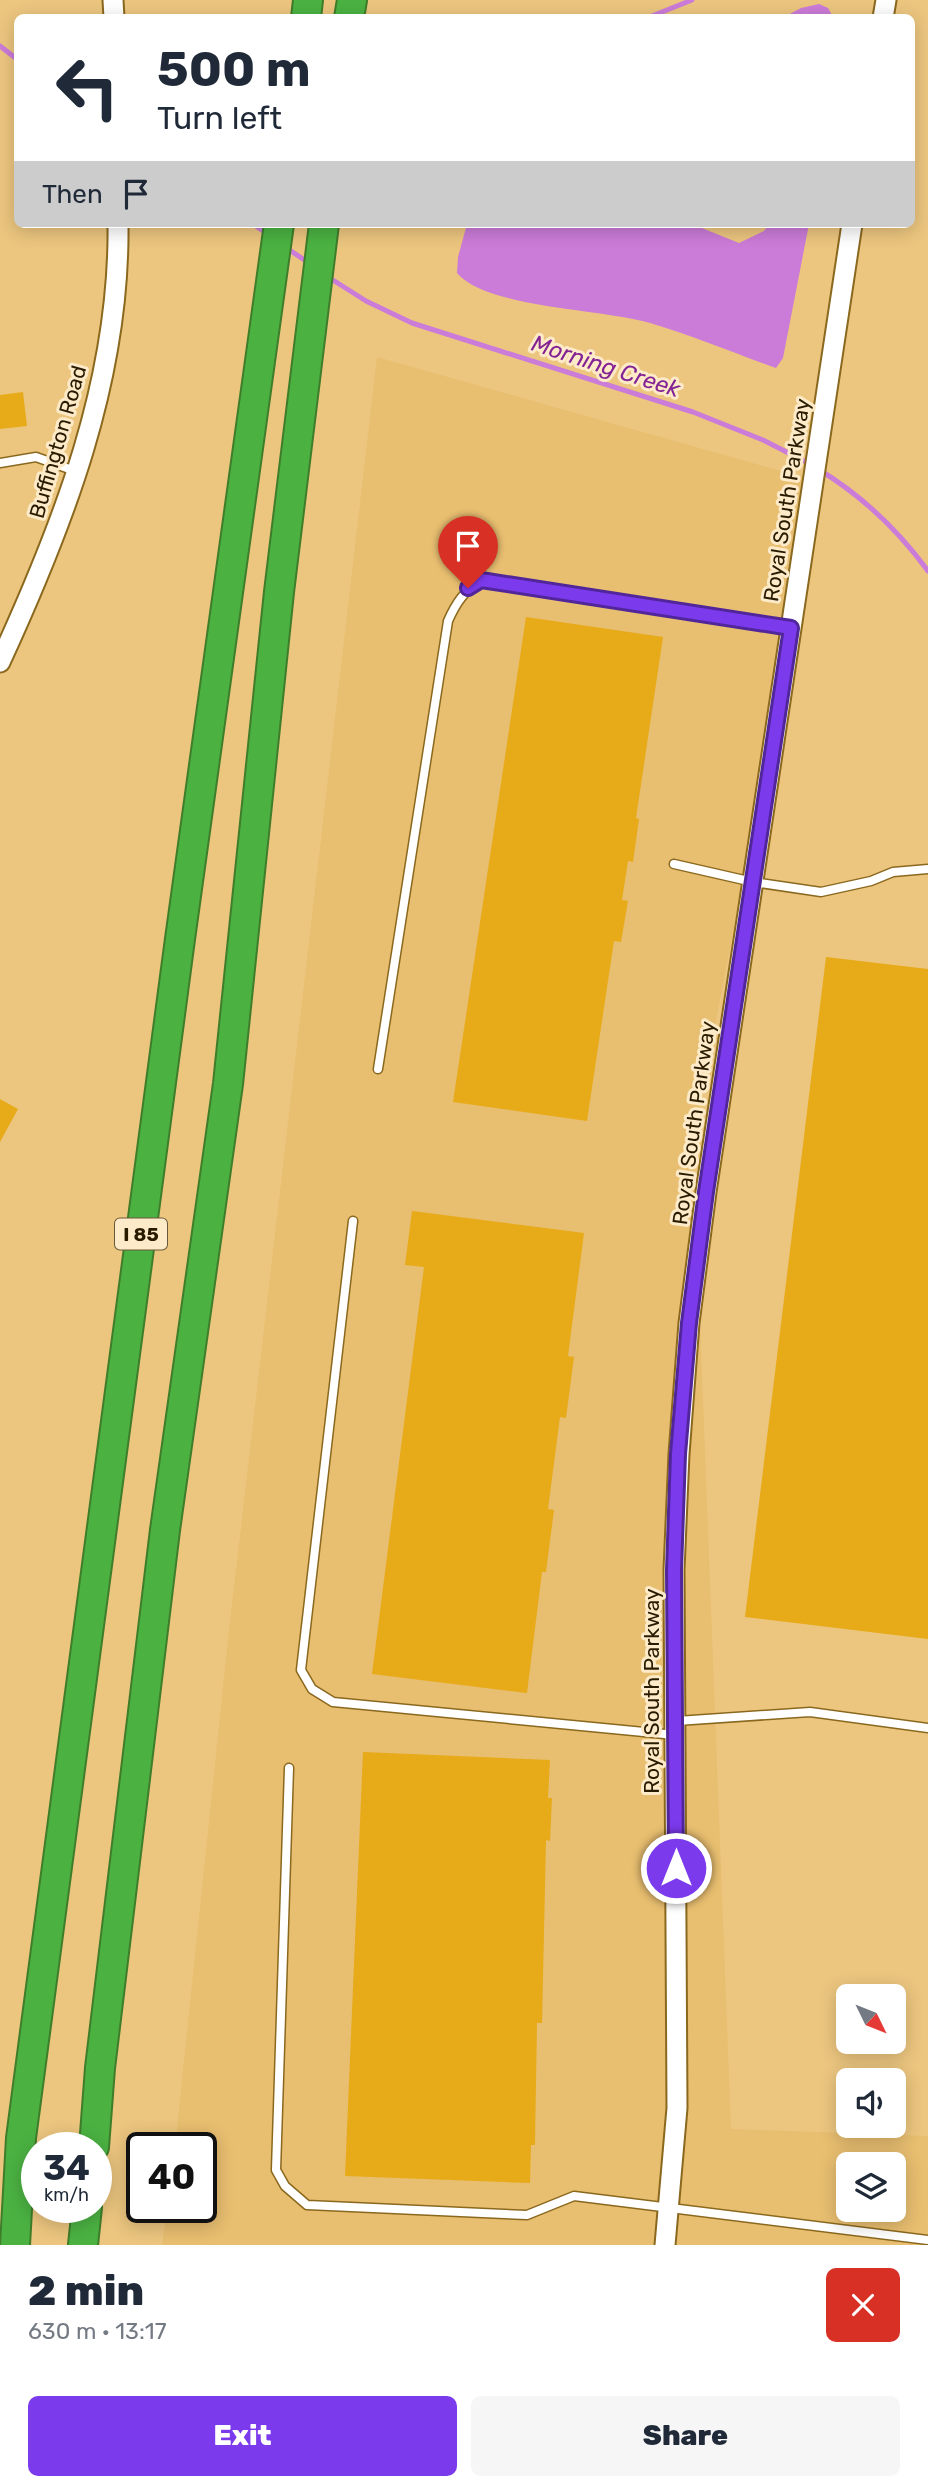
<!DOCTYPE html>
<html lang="en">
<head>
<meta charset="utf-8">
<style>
	:root { --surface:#fff; --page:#f6f6f7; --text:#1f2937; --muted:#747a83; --accent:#7c3aed }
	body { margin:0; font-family:Rubik,sans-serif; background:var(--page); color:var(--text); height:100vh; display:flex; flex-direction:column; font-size:26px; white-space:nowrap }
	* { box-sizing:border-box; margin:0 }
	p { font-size:23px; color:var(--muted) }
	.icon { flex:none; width:38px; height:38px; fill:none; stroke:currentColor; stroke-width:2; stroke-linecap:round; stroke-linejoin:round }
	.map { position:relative; height:2245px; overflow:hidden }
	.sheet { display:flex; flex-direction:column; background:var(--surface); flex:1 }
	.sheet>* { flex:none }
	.banner { position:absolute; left:14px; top:14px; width:901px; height:214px; border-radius:10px; box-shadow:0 4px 18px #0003; background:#fff; color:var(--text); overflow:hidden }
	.needle { width:46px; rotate:133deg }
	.buttons { position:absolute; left:836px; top:1984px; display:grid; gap:14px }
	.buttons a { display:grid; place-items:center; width:70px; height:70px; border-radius:10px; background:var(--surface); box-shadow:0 4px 18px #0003; font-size:35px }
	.speed { position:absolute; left:21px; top:2132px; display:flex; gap:14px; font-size:35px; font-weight:700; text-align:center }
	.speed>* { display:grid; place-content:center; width:91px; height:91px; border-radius:50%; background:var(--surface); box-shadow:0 4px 18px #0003; line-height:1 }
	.speed small { font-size:18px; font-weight:400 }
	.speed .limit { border:4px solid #111; border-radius:10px; background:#fff; color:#111 }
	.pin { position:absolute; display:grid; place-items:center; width:60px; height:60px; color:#fff; margin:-72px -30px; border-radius:50% 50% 50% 0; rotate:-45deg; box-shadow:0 0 7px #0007 }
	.pin .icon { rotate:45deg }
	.me { position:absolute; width:77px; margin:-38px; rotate:0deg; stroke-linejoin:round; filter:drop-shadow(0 0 5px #0008) }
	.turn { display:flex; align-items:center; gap:24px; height:147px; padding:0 28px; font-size:32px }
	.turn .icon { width:91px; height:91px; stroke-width:2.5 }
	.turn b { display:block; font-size:49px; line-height:60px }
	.then { display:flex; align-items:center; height:66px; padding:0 28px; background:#0003; gap:14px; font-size:26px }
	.round { display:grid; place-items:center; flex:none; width:74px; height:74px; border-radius:10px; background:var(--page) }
	.summary { display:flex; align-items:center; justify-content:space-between; height:119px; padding:0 28px }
	h1 { font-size:42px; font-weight:800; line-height:52px }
	.cta { display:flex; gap:14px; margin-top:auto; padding:14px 28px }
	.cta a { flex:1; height:80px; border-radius:10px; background:var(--accent); color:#fff; font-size:28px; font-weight:800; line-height:80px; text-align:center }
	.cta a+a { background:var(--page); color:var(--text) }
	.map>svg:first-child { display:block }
</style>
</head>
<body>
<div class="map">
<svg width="928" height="2245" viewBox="0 0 928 2245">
	<rect width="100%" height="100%" fill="#ecc67f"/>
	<path fill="#e8be70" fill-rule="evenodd" d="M377,357L820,482L693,1140L731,2129L928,2136V2245H162L167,2207H201V2147H175L229,1630ZM849,2165H894V2210H849Z"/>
	<g fill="#cb7cd8">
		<polygon points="819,4 828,8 833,17 784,17 801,8"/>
		<path d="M467,224H692L739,243L764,231L769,224H809L783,358L776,368C734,353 693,336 650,323C603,309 486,308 457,273L458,257Z"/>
	</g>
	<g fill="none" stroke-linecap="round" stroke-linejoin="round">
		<g stroke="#cb7cd8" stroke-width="5">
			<polyline points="647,18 692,0"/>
			<polyline points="0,46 18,60"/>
			<polyline points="253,224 269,235"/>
			<polyline points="285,247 309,263"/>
			<polyline points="325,275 366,301 412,323 693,412 763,440 810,464"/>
			<path d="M818,469C861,495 898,530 928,571"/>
		</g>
	</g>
	<g fill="#e7aa19">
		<polygon points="23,392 27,426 0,429 0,395"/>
		<polygon points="526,617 663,637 636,818 639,819 633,862 628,861 622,900 628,901 621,942 614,941 587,1121 453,1102"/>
		<polygon points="826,957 928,969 928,1639 745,1617"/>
		<polygon points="0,1099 18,1109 0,1142"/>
		<polygon points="412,1211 584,1233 568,1356 574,1357 566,1418 560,1417 548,1509 554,1510 546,1572 542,1572 527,1693 372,1674 424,1267 405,1265"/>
		<polygon points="363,1752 550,1760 548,1798 552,1798 550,1841 546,1840 542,2023 537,2023 535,2145 531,2145 530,2183 345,2176"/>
	</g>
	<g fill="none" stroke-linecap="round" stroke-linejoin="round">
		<g stroke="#8a681e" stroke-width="11">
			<g id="service">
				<polyline points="0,463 36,457 75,471"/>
				<polyline points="674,864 753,882 821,892 871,881 893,872 928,869"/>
				<path d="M378,1069L448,621C456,603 464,591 481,580L791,628"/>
				<polyline points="353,1221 301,1670 312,1689 333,1702 675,1735"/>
				<polyline points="677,1721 810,1712 928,1728"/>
				<polyline points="289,1768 276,2170 285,2186 307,2205 527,2215 574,2196 928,2240"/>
			</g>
		</g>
		<g stroke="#8a681e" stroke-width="23">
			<g id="tertiary">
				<polyline points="113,0 114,18"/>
				<polyline points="883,18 886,0"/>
				<path d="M0,662C64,523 120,379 118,224"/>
				<polyline points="665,2245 677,2108 674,1570 679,1454 689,1323 706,1192 852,224"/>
			</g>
		</g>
		<g stroke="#3f7d2b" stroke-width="32">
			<g id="motorway">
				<polyline points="306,18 308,0"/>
				<polyline points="349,18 352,0"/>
				<polyline points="94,2147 100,2068 165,1530 228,1084 279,592 324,224"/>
				<polyline points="15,2245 21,2138 180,939 279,224"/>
				<polyline points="83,2245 87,2207"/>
			</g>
		</g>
		<use href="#service" stroke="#fff" stroke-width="8"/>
		<use href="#tertiary" stroke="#fff" stroke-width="19"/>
		<use href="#motorway" stroke="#4bb242" stroke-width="28"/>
	</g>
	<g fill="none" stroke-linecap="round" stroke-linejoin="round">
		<g stroke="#51269a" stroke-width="18">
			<polyline id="route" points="468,588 481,580 791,628 706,1192 689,1323 678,1454 674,1570 676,1868"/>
		</g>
		<use href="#route" stroke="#7c3aed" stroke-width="12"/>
	</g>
	<g text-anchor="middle" stroke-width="6" stroke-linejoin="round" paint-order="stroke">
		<rect fill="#fdeac8" stroke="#69593c" stroke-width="2" x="115" y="1218.5" width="52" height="31" rx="5"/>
		<g font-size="19" font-weight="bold" fill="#291b00">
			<text x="141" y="1241">I 85</text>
		</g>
		<g font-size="21" fill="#291b00" stroke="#fdeac8">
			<text transform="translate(58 442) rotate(-74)" y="7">Buffington Road</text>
			<text transform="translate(787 500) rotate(-81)" y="7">Royal South Parkway</text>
			<text transform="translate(694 1123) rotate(-82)" y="7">Royal South Parkway</text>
			<text transform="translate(652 1691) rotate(-90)" y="7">Royal South Parkway</text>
		</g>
		<g font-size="23" font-style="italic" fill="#842393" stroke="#fdeac8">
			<text transform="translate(606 366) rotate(18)" y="8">Morning Creek</text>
		</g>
	</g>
</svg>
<div class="buttons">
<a><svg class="needle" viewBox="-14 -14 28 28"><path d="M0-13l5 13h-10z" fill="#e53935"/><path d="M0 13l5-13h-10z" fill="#747a83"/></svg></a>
<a><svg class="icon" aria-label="sound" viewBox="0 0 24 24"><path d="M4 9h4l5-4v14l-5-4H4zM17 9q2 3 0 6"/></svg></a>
<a><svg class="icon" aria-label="layers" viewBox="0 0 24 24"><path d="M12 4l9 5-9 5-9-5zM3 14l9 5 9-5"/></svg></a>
</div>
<div class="speed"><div>34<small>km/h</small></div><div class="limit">40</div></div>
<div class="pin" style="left:468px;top:588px;background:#d93025"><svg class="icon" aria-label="arrive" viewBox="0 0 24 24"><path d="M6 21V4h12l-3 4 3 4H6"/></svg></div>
<svg class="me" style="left:676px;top:1868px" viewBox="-20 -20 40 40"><circle r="17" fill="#7c3aed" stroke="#fff" stroke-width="3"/><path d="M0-11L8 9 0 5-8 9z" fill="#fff"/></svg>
<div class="banner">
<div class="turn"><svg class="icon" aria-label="left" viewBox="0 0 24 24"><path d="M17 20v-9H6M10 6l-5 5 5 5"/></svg><div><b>500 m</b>Turn left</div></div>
<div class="then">Then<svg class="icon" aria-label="arrive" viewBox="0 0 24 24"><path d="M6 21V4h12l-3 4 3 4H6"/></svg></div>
</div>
</div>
<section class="sheet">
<div class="summary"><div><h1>2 min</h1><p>630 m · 13:17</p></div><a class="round" style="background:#d93025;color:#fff"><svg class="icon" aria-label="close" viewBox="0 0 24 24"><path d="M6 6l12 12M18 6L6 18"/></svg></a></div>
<div class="cta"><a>Exit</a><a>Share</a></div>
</section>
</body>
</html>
